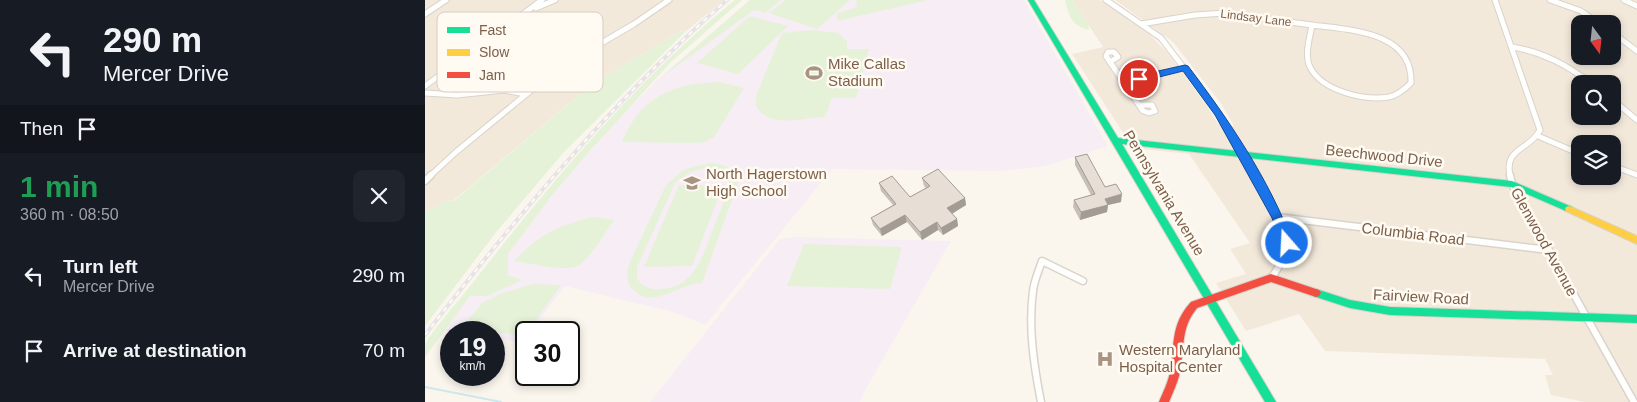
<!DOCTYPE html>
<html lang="en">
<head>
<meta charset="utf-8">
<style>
	:root { --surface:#171b24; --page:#20242c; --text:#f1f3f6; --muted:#9ea1a6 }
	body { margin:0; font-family:Helvetica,sans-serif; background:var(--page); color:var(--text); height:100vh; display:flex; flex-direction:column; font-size:19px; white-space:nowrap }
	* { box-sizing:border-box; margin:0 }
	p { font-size:16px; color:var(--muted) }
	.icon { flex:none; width:28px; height:28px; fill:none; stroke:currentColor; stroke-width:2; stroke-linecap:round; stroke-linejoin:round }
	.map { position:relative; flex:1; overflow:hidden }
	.details { display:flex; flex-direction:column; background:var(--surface); width:425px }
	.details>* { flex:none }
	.banner { background:#171b24; color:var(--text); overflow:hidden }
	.needle { width:32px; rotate:165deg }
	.controls { position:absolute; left:1146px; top:15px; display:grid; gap:10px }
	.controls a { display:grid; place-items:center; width:50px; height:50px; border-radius:10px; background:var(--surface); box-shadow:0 2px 8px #0003; font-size:25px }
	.speed { position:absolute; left:15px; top:321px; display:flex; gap:10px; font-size:25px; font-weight:700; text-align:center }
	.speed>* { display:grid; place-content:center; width:65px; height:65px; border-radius:50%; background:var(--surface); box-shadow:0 2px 8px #0003; line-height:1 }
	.speed small { font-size:12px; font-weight:400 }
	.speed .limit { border:2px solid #111; border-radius:8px; background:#fff; color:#111 }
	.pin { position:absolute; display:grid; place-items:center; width:42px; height:42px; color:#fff; margin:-21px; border:2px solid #fff; border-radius:50%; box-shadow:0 1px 5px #0007 }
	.me { position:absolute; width:55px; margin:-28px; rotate:341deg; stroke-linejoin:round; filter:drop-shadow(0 0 4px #0008) }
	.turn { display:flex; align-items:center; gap:18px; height:105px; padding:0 20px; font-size:22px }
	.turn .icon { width:65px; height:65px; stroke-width:2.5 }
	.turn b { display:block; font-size:35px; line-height:42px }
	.then { display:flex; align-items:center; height:48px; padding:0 20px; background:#0003; gap:10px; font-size:19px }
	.round { display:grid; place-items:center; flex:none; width:52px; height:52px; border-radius:10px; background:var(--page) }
	.headline { display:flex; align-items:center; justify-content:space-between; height:85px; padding:0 20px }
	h1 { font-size:30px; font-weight:600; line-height:38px; color:#1e9e55 }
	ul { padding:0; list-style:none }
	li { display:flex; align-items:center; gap:15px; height:75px; padding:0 20px }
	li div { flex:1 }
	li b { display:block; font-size:19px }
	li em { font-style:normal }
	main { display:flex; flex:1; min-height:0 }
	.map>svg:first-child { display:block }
</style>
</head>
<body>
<main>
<section class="details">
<div class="banner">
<div class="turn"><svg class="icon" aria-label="left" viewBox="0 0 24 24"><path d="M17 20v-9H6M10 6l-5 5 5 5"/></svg><div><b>290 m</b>Mercer Drive</div></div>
<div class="then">Then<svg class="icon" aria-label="arrive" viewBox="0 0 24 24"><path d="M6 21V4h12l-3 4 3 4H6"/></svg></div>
</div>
<div class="headline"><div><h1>1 min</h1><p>360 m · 08:50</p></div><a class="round"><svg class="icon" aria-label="close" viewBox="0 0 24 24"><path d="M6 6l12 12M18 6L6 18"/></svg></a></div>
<ul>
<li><svg class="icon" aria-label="left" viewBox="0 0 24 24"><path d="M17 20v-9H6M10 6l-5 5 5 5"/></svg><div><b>Turn left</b><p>Mercer Drive</p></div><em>290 m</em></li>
<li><svg class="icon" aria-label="arrive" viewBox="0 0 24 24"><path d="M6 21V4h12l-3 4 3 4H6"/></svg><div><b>Arrive at destination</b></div><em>70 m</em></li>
</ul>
</section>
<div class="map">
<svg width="1212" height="402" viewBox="0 0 1212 402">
	<rect width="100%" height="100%" fill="#faf6ee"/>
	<g fill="#f3e9db" fill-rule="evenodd">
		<polygon points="0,0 299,0 260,32 256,31 166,85 28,201 24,200 0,212"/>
		<path d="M647,0H675L725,35L742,52L781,104L793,124L809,126L795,102L748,42L690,0H1212V402H1159L1126,395L1120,375H1128L1120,359L900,351L874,314L821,331L791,283L821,274L805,249L825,243L764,154L708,148L647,54L678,47ZM1155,24H1188V56H1155ZM1155,84H1188V116H1155ZM1155,144H1188V176H1155Z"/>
	</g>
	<g fill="#f7edf5">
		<polygon points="325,0 599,0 683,146 620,166 575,171 407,169 280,325 248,312 140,286 105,332 101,332 101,338 97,343 69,338 69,332 20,331 32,311 83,254 128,194 194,118 235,78"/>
		<polygon points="369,237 526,241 439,392 435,402 225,402 355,239"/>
	</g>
	<g fill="#e5f2d8" fill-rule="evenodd">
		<path d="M310,0H317L246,62L164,152L128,194L83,254V275L97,280L62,296H45L0,357C0,353 0,348 0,345C4,334 37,297 46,285C126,183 209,82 310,0Z"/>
		<polygon points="325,0 356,0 340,13 329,10 235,78"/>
		<polygon points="361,0 425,0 392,29 344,13"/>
		<polygon points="431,0 503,0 412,21 412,13 432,7"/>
		<path d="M640,0H647L663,24L664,30C646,26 644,15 640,0Z"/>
		<polygon points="325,16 363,26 313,74 272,63"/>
		<path d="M388,30L414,33L422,42V49H444L431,98H407L400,117C378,117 346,130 331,106V96L357,33Z"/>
		<polygon points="256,31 260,32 140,151 72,231 0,326 0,212 24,200 29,201 166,85"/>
		<path d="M294,82L319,88L289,137L280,142L269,143L197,142C216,96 247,84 294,82Z"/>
		<path d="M284,163C300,162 305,172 317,172L277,283C253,283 226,314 204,285L202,274L204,264L241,185L260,169ZM280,168C292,168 302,170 304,184C302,197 295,211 290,224C279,252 271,289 234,289C225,290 216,286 212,278V267L250,183L265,172Z"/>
		<polygon points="254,185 298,185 267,266 219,267"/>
		<path d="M169,217L189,220C181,231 164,261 152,266C137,272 105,263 89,261C117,233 131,226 169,217Z"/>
		<polygon points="379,244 477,247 465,289 362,286"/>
		<path d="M108,284L136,285C97,340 103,339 37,327L57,303L75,294Z"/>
	</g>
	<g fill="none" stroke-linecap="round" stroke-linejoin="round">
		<polyline stroke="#cfe7eb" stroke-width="2" points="0,387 76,402"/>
		<g stroke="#d9d3cc" stroke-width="7">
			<g id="street-far1">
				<polyline points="681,0 736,38 794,114 829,176"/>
				<path d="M1070,0L1115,130C1104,151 1079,147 1085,176"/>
				<polyline points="1125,0 1156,11 1174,24"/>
				<polyline points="1199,0 1212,6"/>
				<polyline points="111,8 130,0"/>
				<polyline points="0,14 21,0"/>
				<polyline points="716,24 770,15 800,13 887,25"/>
				<path d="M887,25C924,30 988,31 986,83C979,90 973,95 964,97C939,101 897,91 885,67C879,55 885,37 887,25Z"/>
				<polyline points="1188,33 1212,51"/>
				<path d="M1087,47C1118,52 1142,65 1167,84"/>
				<polygon points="683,52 689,52 693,57 685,62 681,56"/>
				<polyline points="685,62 718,111 724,113 730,111 727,105 714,105"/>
				<polyline points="699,82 760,68"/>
				<polyline points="0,86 117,0"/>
				<polyline points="0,93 32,95 79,90 100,94"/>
				<polyline points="1188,100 1212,120"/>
				<polyline points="1113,136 1155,154"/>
				<polyline points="1188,166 1212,175"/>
				<polyline points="5,176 31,152 132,69 209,24 244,0"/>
			</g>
		</g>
		<g stroke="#d9d3cc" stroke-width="9">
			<g id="street">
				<path d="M828,175C847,209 877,241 846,278"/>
				<polyline points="1085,175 1087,184 1209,402"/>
				<polyline points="0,181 6,175"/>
				<polyline points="852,217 1123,250"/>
				<path d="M616,402C609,366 603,328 608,291C609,281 614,270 617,261L658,281"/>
			</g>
		</g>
		<g stroke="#d8d2c9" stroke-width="2">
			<g id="fast">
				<polygon points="603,0 609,0 693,138 1087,181 1147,207 1148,209 1147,211 1141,211 1086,187 697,144 851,402 840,402"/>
				<polygon points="891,289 925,300 965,307 1212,315 1212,323 965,315 925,308 888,296 886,293 888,290"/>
			</g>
		</g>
		<g stroke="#d8d2c9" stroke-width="2">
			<polygon id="slow" points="1144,206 1212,236 1212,244 1141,211 1140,209 1141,207"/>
		</g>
		<g stroke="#d8d2c9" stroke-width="2">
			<path id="jam" d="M846,274L894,290L896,293L894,296L891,297L846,282L772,308C755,329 760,347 755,372C753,382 748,392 744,402H734C738,392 743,383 745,372C750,345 745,325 766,302Z"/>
		</g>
		<use href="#street-far1" stroke="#fefefc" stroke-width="5"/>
		<use href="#street" stroke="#fefefc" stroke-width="6"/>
		<use href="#fast" fill="#16e098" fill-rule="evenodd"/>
		<use href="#slow" fill="#ffcf43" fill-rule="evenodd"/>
		<use href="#jam" fill="#f24e42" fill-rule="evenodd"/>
		<g stroke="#e6e3e6" stroke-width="4">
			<path id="rail" d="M0,335C93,215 188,100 302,0"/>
		</g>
		<use href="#rail" stroke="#fffbf2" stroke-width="2" stroke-dasharray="5" stroke-linecap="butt"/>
	</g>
	<g fill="#c7c0b7">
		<polygon points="650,157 680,187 696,202 683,205 682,212 655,220 648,207 649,200 666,195 650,165"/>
		<polygon points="497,178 540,198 541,205 527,214 532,219 533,226 518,235 513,230 497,240 482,222 457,236 448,225 446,218 468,205 456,191 454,183 485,197 501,188 499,186"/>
	</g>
	<g fill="#a29c95">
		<polygon points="697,194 696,202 683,205 682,212 655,220 656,212 680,199"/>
		<polygon points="540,198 541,205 523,216 522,208"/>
		<polygon points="480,215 482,222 457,236 455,229"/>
		<polygon points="532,219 533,226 518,235 516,228"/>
		<polygon points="512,222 513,230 497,240 495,232"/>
	</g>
	<g fill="#e7dfd5" stroke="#a29c95">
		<polygon points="662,154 680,187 691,184 697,194 680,199 683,205 656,212 649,200 670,194 650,157"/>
		<polygon points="513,169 540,198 522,208 532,219 516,228 512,222 495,232 480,215 455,229 446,218 471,204 454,183 467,176 485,197 505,186 497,178"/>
	</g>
	<path fill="#1a73e8" stroke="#114b97" d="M760,65L763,66C804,120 844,179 868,243L866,247H858L847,218L790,115L758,71L714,82L709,79L711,76Z"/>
	<defs>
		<g id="stadium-bare" transform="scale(1.35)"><path d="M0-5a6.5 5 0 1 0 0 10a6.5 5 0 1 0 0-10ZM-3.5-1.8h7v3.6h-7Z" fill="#a89483" stroke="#fffbf2" stroke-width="2.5" paint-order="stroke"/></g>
		<g id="school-bare" transform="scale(1.35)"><path d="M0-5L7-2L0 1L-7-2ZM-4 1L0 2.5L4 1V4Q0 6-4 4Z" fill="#a89483" stroke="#fffbf2" stroke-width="2.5" paint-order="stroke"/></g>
		<g id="hospital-bare" transform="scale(1.35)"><path d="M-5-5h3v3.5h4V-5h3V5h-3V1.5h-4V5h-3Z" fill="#a89483" stroke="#fffbf2" stroke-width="2.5" paint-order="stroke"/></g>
	</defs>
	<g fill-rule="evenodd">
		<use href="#stadium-bare" x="389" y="73"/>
		<use href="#school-bare" x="267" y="183"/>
		<use href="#hospital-bare" x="680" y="359"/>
	</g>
	<g text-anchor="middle" stroke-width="5" stroke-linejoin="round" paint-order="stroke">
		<g font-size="12" fill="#7c5f4a" stroke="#fffbf2">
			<text transform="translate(831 18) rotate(7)" y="4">Lindsay Lane</text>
		</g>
		<g font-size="15" fill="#7c5f4a" stroke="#fffbf2" text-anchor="start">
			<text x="403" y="69">Mike Callas<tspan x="403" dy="17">Stadium</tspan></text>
			<text x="281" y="179">North Hagerstown<tspan x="281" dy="17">High School</tspan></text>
			<text x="694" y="355">Western Maryland<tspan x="694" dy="17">Hospital Center</tspan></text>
		</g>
		<g font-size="15" fill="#7c5f4a" stroke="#fffbf2">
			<text transform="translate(959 156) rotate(6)" y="5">Beechwood Drive</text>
			<text transform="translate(739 193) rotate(59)" y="5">Pennsylvania Avenue</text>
			<text transform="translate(988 234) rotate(7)" y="5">Columbia Road</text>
			<text transform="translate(1119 242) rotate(61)" y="5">Glenwood Avenue</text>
			<text transform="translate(996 297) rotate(3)" y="5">Fairview Road</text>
		</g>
	</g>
	<rect x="12" y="12" width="166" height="80" rx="8" fill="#fffbf2" stroke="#d8ccc0" stroke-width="1"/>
	<rect x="22" y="27" width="23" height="6" fill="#16e098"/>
	<rect x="22" y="49" width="23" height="7" fill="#ffcf43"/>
	<rect x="22" y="72" width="23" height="6" fill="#f24e42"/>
	<g font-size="14" fill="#7c5f4a">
		<text x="54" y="35">Fast</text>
		<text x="54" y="57">Slow</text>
		<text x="54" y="80">Jam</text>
	</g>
</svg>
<div class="controls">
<a><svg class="needle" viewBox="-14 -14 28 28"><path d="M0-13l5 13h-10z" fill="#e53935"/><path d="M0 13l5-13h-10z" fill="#9ea1a6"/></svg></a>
<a><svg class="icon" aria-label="search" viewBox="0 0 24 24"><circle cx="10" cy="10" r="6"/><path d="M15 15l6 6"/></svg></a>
<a><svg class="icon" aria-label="layers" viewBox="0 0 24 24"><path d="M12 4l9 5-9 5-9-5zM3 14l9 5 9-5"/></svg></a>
</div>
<div class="speed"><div>19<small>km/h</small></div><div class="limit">30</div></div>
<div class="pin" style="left:714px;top:79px;background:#d93025"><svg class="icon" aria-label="arrive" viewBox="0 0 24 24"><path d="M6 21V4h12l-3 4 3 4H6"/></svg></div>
<svg class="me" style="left:862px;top:243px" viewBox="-20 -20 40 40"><circle r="17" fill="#1a73e8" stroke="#fff" stroke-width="3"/><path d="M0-11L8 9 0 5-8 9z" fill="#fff"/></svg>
</div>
</main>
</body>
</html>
